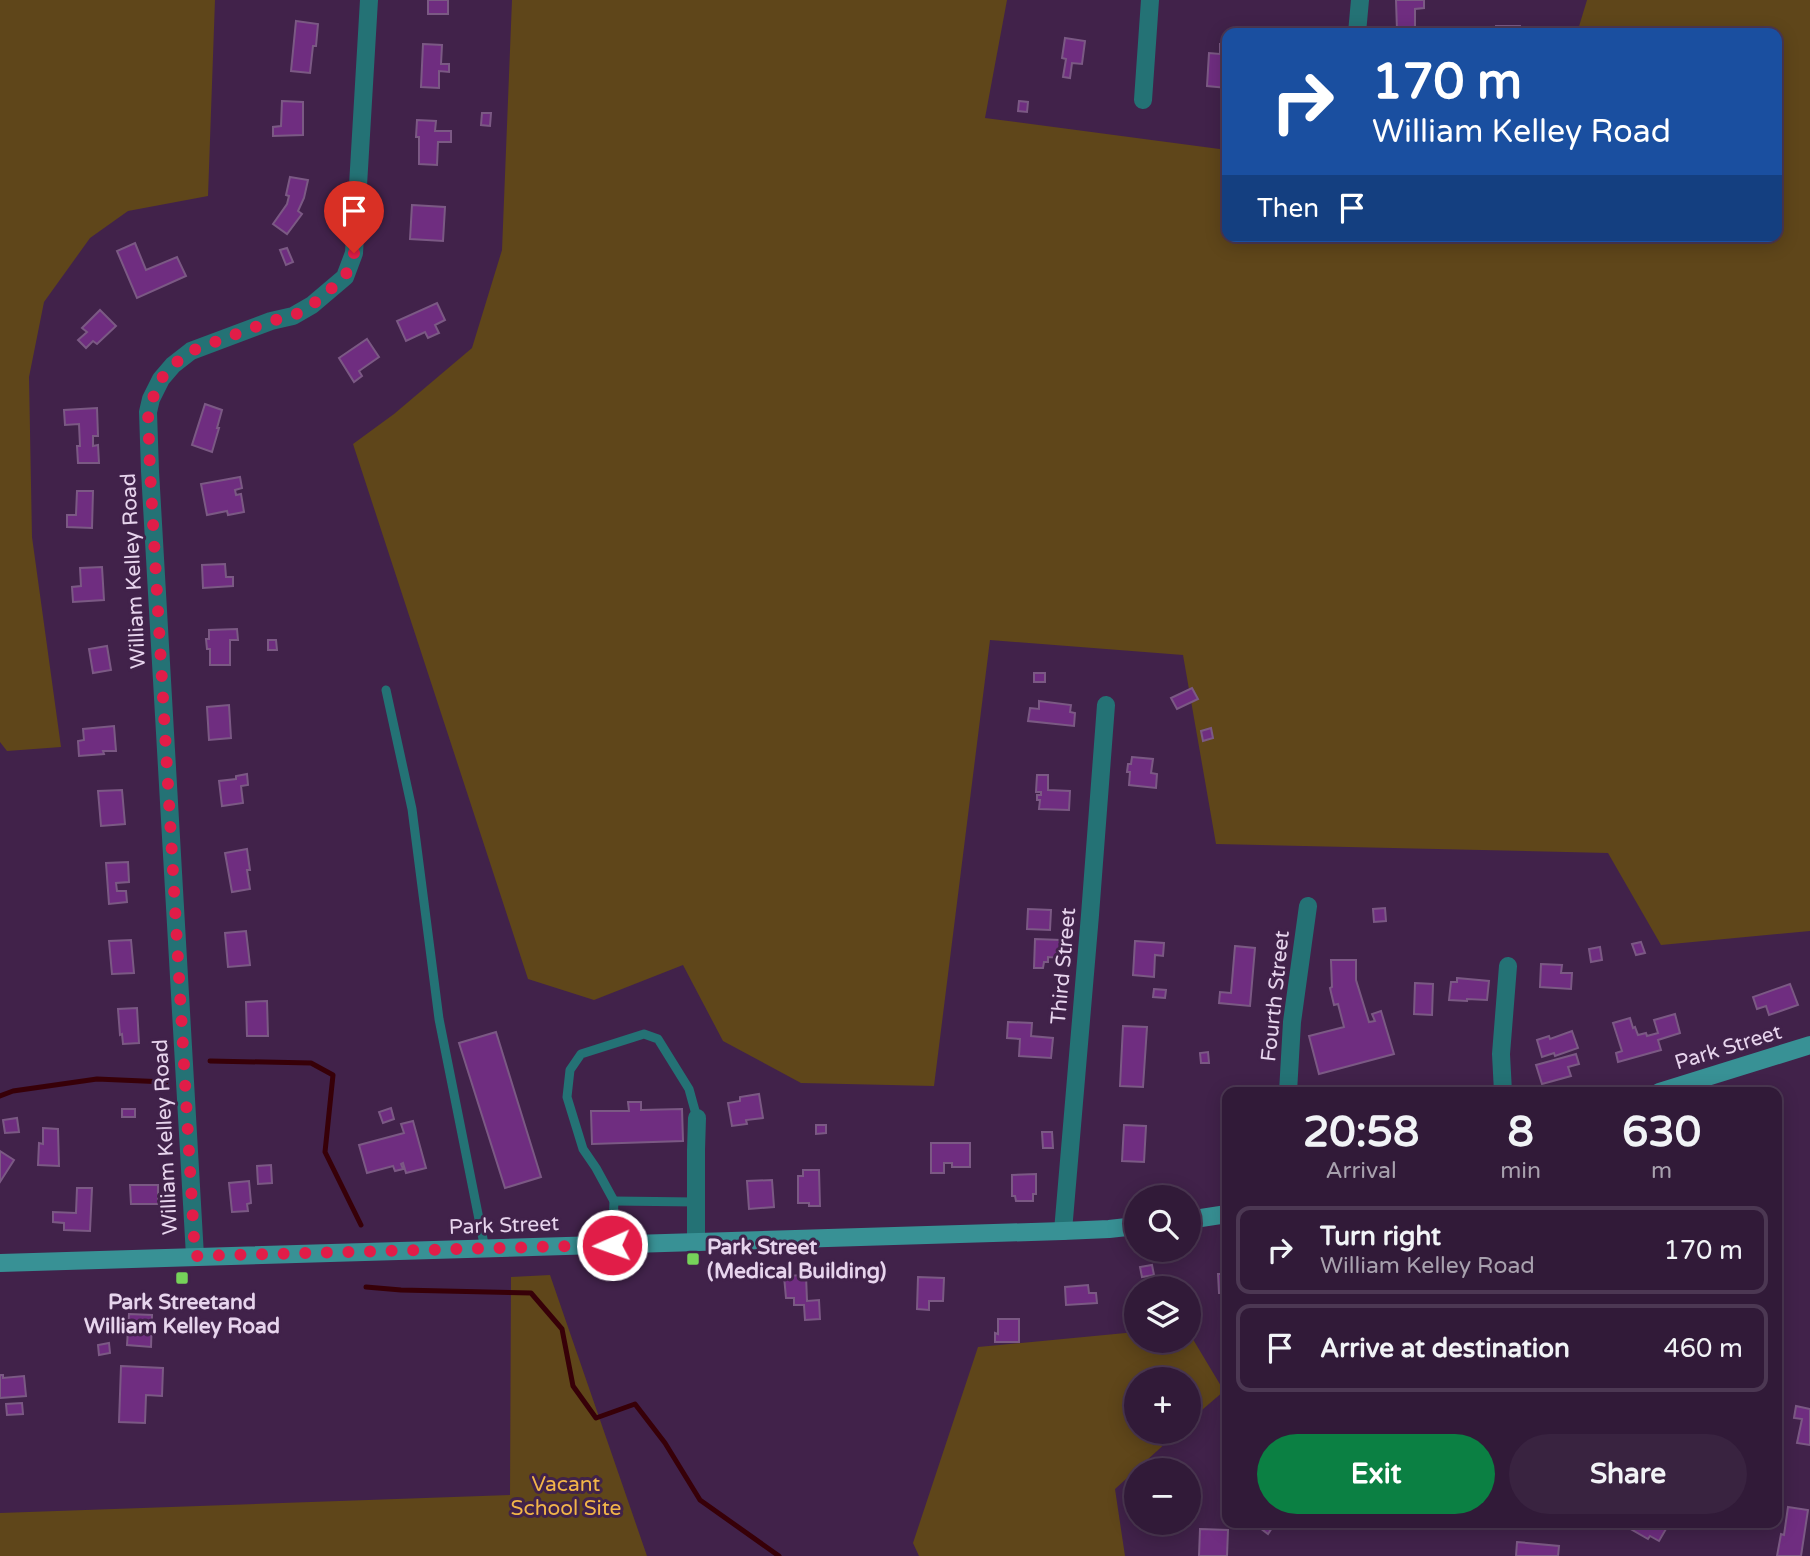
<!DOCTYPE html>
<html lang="en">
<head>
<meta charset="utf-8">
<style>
	:root { --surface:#311a38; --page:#392340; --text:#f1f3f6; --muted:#a8a1ae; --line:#4c3853; --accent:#0b8043 }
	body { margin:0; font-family:"Varela Round",sans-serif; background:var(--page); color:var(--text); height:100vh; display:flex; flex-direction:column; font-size:26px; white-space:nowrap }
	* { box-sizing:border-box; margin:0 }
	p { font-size:23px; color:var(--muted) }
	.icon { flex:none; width:38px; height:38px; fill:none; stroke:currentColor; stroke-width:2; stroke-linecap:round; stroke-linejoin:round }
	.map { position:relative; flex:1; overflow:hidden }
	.panel { position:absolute; left:1222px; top:1087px; width:560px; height:441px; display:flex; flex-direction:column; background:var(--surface); border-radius:14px; box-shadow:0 4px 18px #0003,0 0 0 2px var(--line) }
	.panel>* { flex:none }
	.top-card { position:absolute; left:1222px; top:28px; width:560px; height:214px; border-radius:14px; box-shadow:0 4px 18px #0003,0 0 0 2px var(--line); background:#1a4fa0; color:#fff; overflow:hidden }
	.controls { position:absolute; left:1124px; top:1185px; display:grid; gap:14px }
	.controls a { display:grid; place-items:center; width:77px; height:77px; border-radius:50%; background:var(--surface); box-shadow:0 4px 18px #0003,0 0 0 2px var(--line); font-size:35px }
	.pin { position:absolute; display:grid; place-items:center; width:60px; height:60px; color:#fff; margin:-72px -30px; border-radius:50% 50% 50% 0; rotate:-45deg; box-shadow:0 0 7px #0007 }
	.pin .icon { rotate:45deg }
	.me { position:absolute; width:77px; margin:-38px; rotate:268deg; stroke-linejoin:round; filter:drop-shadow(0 0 5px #0008) }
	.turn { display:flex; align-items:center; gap:24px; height:147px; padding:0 35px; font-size:32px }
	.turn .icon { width:91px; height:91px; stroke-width:2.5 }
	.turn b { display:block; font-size:49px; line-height:60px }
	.then { display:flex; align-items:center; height:66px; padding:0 35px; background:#0003; gap:14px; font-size:26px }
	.eta { display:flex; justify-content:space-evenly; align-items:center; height:119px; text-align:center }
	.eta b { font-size:42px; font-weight:800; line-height:49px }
	.action { display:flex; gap:14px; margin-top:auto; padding:14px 35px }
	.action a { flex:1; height:80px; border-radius:42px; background:var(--accent); color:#fff; font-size:28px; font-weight:800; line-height:80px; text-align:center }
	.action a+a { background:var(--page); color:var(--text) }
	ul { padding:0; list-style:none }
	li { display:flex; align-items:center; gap:21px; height:88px; margin:0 14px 10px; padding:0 21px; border:4px solid var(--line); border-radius:14px }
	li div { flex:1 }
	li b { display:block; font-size:26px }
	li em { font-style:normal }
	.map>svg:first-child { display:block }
</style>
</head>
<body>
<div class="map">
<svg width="1810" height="1556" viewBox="0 0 1810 1556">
	<rect width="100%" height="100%" fill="#41224a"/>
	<g fill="#5f461a">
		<polygon points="0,0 215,0 208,196 128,211 90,238 44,302 29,377 32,537 61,747 7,751 0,742"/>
		<polygon points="512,0 1007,0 985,118 1227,150 1227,236 1776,236 1776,33 1577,33 1587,0 1810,0 1810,931 1661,945 1608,853 1216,844 1183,655 990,640 934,1086 801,1083 723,1041 683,965 594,1000 528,979 353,444 394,414 472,348 502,250"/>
		<polygon points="550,1275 647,1556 0,1556 0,1513 510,1495 511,1277"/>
		<polygon points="1188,1331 1224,1391 1188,1422 1188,1379 1136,1379 1136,1432 1178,1432 1115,1489 1125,1556 919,1556 913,1543 978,1347 1136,1332 1136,1340 1188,1340"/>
	</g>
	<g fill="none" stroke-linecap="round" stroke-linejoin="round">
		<g stroke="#370008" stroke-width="5">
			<polyline points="210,1061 311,1063 333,1075 325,1152 361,1225"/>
			<polyline points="0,1096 13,1091 97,1079 166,1082"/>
			<polyline points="366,1287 401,1290 531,1293 562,1329 573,1386 596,1418 635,1404 665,1443 700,1500 779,1556"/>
		</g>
	</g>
	<g fill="#6f2d80" stroke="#7b5984" stroke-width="2">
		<rect x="428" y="0" width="20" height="14"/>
		<polygon points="1396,0 1424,0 1424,8 1415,9 1415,29 1397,30"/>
		<polygon points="296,21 318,24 316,46 313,46 310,73 291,71"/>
		<rect x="1496" y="26" width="24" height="7"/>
		<polygon points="1065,38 1085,41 1082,64 1072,63 1070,78 1063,77 1066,59 1062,58"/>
		<polygon points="423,44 442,45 441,64 449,64 449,72 439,71 439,88 421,87"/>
		<polygon points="1220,44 1227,44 1227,88 1207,86 1209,53 1220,54"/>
		<polygon points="282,101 303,102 303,135 273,136 273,127 281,126"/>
		<polygon points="1019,101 1028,102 1027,112 1018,111"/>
		<polygon points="482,113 491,113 490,126 481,125"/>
		<polygon points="417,120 436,121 435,131 451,131 451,142 438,142 437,165 419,164 419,137 416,137"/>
		<polygon points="290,177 308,180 304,198 298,211 302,214 287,234 273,224 287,204 289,196 286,195"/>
		<polygon points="412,205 445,207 443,241 410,239"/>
		<polygon points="135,243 146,270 177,257 186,276 137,298 117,251"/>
		<polygon points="287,248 293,262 286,265 280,250"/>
		<polygon points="437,303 445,320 435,325 439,333 428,338 425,332 406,341 397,321"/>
		<polygon points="100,310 116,326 97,344 93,341 86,348 78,340 87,332 82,328"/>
		<polygon points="367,339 379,357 359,371 362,376 354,382 339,358"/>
		<polygon points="205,404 222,410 217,428 219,428 212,452 192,445"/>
		<polygon points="97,408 98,436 93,436 93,446 98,445 99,463 78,463 77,446 80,446 79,424 65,425 64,410"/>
		<polygon points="240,477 242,488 235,490 236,495 241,494 244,512 228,515 227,511 207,515 201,484"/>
		<polygon points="77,491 93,491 92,528 67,527 67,515 76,515"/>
		<polygon points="225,564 226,577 233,577 233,586 203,588 202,565"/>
		<polygon points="102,567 104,600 73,602 72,587 81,586 80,568"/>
		<polygon points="237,629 238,640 230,640 230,665 210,665 210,649 207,649 206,639 209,639 209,630"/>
		<polygon points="268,640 276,640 277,650 268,650"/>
		<polygon points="107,646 111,670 93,673 89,649"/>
		<rect x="1034" y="673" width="11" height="9"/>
		<polygon points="1192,688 1198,699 1177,709 1171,698"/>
		<polygon points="1039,701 1071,705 1070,712 1075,713 1074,726 1028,721 1030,708 1039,709"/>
		<polygon points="229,705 231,738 209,740 207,707"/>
		<polygon points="114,726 116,751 103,751 104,754 79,756 78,741 84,740 83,729"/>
		<polygon points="1211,728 1213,738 1203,741 1201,731"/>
		<polygon points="1132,757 1153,759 1151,773 1157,774 1156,788 1129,785 1130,772 1127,772 1128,764 1131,764"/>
		<polygon points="247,774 248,785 241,786 243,803 222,806 219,781 236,779 236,776"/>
		<polygon points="1037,775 1048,775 1048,790 1070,791 1069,810 1039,809 1040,800 1037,800 1037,795 1041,795 1041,792 1036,792"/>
		<polygon points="122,790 125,824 101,826 98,791"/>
		<polygon points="247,849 250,870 247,870 250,889 232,892 225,853"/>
		<polygon points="128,862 129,882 116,883 117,891 126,891 127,902 109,904 106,863"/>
		<polygon points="1385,908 1386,921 1374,922 1373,909"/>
		<polygon points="1028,909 1051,910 1050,930 1027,929"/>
		<polygon points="246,931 250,965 228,967 225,933"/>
		<polygon points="1035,939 1060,940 1060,944 1064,944 1063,955 1059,955 1059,958 1048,957 1048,962 1044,962 1043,968 1034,968"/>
		<polygon points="131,940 134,973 112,974 109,941"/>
		<polygon points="1135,941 1164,943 1163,956 1155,955 1154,977 1133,975"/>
		<polygon points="1641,942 1645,953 1636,955 1632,944"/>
		<polygon points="1235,946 1255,948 1250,1006 1219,1003 1220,992 1231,993"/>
		<polygon points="1600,947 1602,960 1591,962 1589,949"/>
		<polygon points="1331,960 1356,960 1356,980 1369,1022 1375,1021 1372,1014 1381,1011 1394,1054 1319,1074 1309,1036 1344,1027 1338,1004 1334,1005 1330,988 1332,987"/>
		<polygon points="1541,964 1562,965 1561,973 1572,973 1571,989 1540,987"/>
		<polygon points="1457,978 1489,981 1487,1000 1467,999 1467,1001 1449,1000 1451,982 1457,982"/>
		<polygon points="1415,983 1433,984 1432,1015 1414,1014"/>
		<polygon points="1790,984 1798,1005 1769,1015 1766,1006 1757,1009 1753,997"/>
		<polygon points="1154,989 1166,990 1165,998 1153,997"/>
		<polygon points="267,1001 268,1036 247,1036 246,1002"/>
		<polygon points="137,1008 139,1043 123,1044 122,1034 120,1035 118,1009"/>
		<polygon points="1675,1014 1680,1033 1658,1040 1661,1050 1618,1062 1616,1053 1622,1051 1613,1023 1630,1018 1633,1028 1635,1027 1638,1035 1646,1033 1647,1036 1658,1033 1654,1020"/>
		<polygon points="1008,1022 1032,1023 1031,1036 1053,1038 1051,1058 1019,1056 1020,1039 1007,1038"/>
		<polygon points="1123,1026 1147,1027 1143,1087 1120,1086"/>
		<polygon points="1572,1031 1578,1048 1555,1056 1554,1053 1542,1057 1537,1040 1549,1036 1550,1039"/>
		<polygon points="496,1032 541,1177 505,1188 459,1043"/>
		<polygon points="1208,1052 1209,1063 1201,1063 1200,1053"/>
		<polygon points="1576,1054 1579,1064 1568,1067 1571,1076 1542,1084 1536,1065"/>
		<polygon points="759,1094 763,1118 746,1120 747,1124 732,1126 728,1103 740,1101 740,1097"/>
		<polygon points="628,1102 641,1102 641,1110 682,1109 683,1141 592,1144 591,1111 629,1111"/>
		<polygon points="391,1108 394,1119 383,1123 379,1112"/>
		<rect x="122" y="1109" width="13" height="8"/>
		<polygon points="17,1118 19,1132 5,1133 3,1120"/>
		<polygon points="413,1121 426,1168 406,1173 403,1163 401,1164 403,1169 395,1171 393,1166 367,1173 359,1145 404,1133 401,1124"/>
		<polygon points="816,1125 826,1125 826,1133 816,1134"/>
		<polygon points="1124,1125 1146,1126 1144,1162 1122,1161"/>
		<polygon points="43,1128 58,1129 59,1166 38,1165 39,1143 43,1144"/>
		<polygon points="1042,1132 1052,1132 1053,1148 1043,1148"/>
		<polygon points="931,1143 970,1143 970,1167 952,1167 952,1163 944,1163 944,1173 931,1173"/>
		<polygon points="0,1151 14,1160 0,1182"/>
		<polygon points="271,1165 272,1183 258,1184 257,1166"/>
		<polygon points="803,1170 819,1170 820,1206 809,1206 809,1203 798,1203 798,1176 803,1176"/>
		<polygon points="1036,1174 1036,1194 1033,1194 1033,1201 1016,1201 1015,1196 1012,1196 1012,1175"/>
		<polygon points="772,1180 774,1207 749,1209 747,1181"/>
		<polygon points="249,1181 251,1203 247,1204 248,1211 232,1212 229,1183"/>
		<polygon points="130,1185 158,1185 158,1204 131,1204"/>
		<polygon points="77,1188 92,1188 90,1231 64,1230 64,1223 53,1222 53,1212 76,1213"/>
		<polygon points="1152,1265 1154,1275 1142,1277 1140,1267"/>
		<polygon points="1218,1274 1227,1274 1227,1293 1219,1293"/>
		<polygon points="806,1275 807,1301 819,1300 820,1319 805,1320 804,1305 794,1305 794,1298 786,1298 784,1276"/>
		<polygon points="918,1277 944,1278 943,1301 929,1301 929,1310 917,1309"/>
		<polygon points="1088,1285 1089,1293 1096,1293 1097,1303 1066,1305 1065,1287"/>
		<polygon points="129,1314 152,1315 151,1347 127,1345"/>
		<polygon points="998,1319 1019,1319 1019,1342 995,1342 995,1333 998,1334"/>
		<polygon points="109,1343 110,1353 99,1355 98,1345"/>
		<polygon points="121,1366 163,1368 162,1396 146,1395 145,1423 119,1422"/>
		<polygon points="0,1375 3,1375 3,1378 24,1376 26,1396 0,1398"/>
		<polygon points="22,1403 23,1414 7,1415 6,1404"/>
		<polygon points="1796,1406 1810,1409 1810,1445 1797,1443 1802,1419 1794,1418"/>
		<polygon points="1788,1507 1808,1510 1801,1556 1777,1556 1781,1534 1784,1535"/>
		<polygon points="1252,1522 1276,1522 1268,1534"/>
		<polygon points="1632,1522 1658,1522 1657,1524 1666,1529 1659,1541 1650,1536 1648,1539 1629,1528"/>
		<polygon points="1200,1529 1228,1530 1227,1556 1199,1556"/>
		<polygon points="1517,1542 1559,1546 1558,1556 1516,1556"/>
	</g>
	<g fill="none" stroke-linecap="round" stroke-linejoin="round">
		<g stroke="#247275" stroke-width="9">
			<polyline points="386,690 412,809 439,1019 485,1249"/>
			<polyline points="614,1201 696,1202"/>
			<polyline points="612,1245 614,1201 596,1168 583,1149 567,1097 570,1070 581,1054 644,1034 658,1039 689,1089 697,1118"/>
		</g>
		<g stroke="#247275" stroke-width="18">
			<polyline points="1357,33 1360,0"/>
			<polyline points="1143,100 1150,0"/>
			<polyline points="1288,1092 1292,1022 1308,906"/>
			<polyline points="1503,1092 1501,1054 1508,966"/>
			<polyline points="1063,1231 1090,915 1106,705"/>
			<polyline points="696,1242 696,1150 697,1118"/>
			<polyline points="195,1256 150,471 148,412 151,399 161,379 173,365 191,351 271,321 293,316 312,305 345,277 354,253 369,0"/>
		</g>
		<g stroke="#389195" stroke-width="18">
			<polyline points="1659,1092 1810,1045"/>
			<polyline points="1188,1220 1227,1214"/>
			<polyline points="0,1263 1063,1231 1109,1229 1136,1226"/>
		</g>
	</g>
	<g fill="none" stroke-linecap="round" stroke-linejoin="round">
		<polyline stroke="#e11d48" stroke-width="12" stroke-dasharray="0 21.6" points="354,253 345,277 312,305 293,316 271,321 191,351 173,365 161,379 152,400 148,412 150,471 195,1256 612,1245"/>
	</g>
	<g fill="#76d25a" stroke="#41224a" stroke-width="2.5">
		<rect x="686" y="1252" width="14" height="14" rx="3.5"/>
		<rect x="175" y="1271" width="14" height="14" rx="3.5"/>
	</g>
	<g text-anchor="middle" stroke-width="6" stroke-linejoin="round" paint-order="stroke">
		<g font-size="21" fill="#e7d4ed" stroke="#41224a">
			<text transform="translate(133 571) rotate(-93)" y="7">William Kelley Road</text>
			<text transform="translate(1063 966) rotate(-85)" y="7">Third Street</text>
			<text transform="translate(1275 996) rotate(-84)" y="7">Fourth Street</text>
			<text transform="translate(1728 1047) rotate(-17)" y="7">Park Street</text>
			<text transform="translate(165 1137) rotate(-93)" y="7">William Kelley Road</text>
			<text transform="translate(504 1225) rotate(-2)" y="7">Park Street</text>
		</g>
		<g font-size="21" font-weight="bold" fill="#e7d4ed" stroke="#41224a" text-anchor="start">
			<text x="707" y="1254">Park Street<tspan x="707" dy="24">(Medical Building)</tspan></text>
			<text x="182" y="1309" text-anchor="middle">Park Streetand<tspan x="182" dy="24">William Kelley Road</tspan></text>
		</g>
		<g font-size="21" fill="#f2b549" stroke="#41224a">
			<text x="566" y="1491">Vacant<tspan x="566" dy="24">School Site</tspan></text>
		</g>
	</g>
</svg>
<div class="controls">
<a><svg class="icon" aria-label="search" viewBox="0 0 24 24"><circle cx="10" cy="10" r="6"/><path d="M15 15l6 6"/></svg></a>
<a><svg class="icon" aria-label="layers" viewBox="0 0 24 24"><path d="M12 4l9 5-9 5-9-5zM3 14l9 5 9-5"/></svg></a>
<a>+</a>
<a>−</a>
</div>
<div class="pin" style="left:354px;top:253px;background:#d93025"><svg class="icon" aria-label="arrive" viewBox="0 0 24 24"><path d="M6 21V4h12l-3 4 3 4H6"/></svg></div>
<svg class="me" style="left:612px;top:1245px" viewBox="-20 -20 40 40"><circle r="17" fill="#e11d48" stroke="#fff" stroke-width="3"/><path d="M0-11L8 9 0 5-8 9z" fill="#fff"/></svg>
<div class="top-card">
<div class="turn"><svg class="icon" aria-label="right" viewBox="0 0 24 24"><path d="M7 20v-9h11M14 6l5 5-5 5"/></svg><div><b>170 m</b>William Kelley Road</div></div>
<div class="then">Then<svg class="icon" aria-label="arrive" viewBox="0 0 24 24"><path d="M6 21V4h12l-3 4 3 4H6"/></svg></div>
</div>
<section class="panel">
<div class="eta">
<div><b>20:58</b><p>Arrival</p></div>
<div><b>8</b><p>min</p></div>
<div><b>630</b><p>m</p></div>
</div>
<ul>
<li><svg class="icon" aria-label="right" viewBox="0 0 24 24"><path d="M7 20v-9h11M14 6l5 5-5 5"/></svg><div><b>Turn right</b><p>William Kelley Road</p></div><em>170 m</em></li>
<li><svg class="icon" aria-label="arrive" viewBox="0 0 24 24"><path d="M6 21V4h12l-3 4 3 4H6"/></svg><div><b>Arrive at destination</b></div><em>460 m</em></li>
</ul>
<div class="action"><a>Exit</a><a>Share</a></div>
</section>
</div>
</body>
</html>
